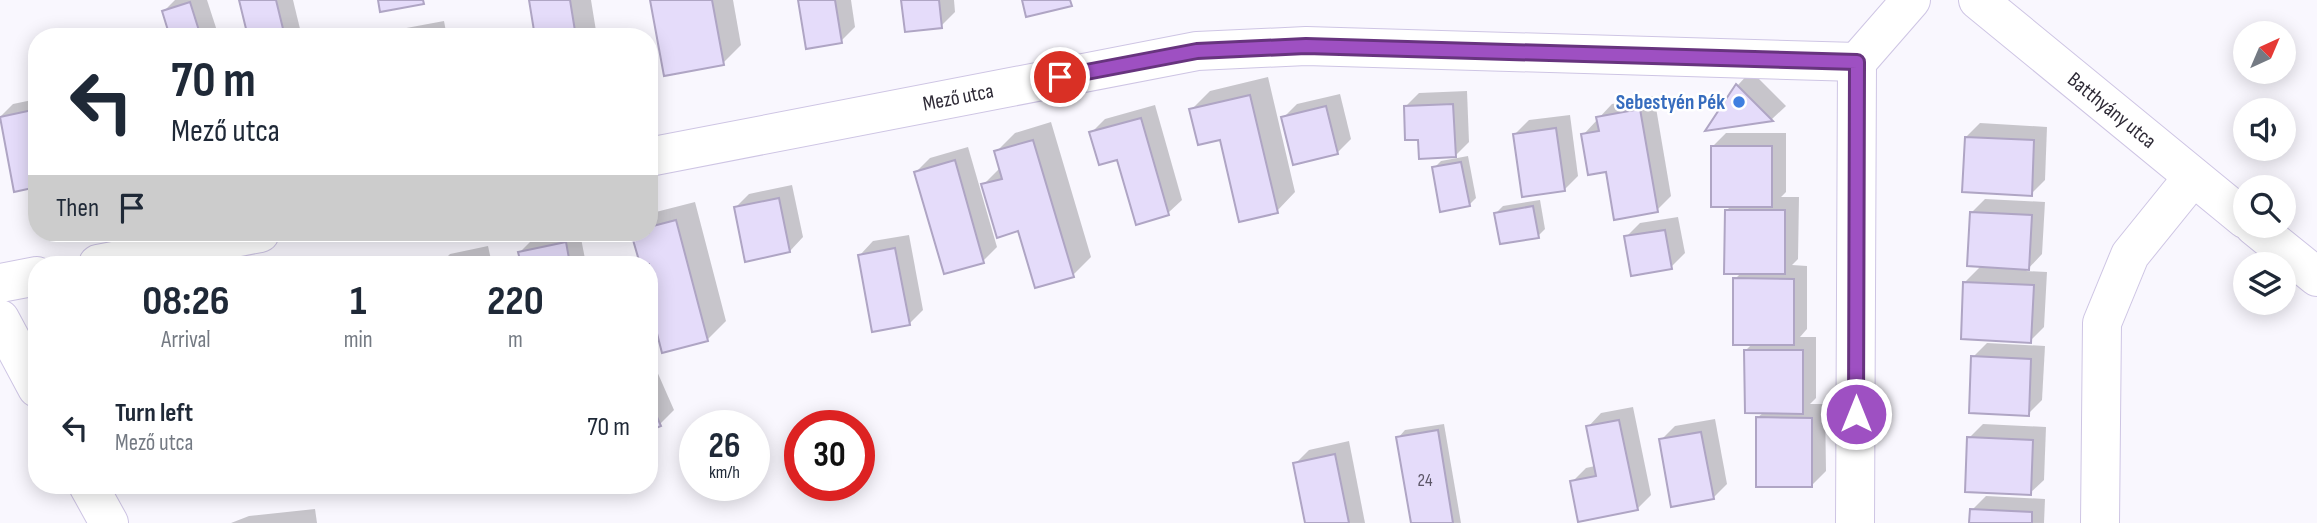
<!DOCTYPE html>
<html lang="en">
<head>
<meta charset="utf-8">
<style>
	:root { --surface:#fff; --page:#f2f2f3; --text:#1f2937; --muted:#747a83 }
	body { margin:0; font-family:"Sofia Sans Condensed",sans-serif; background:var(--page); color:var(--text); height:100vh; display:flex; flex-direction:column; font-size:26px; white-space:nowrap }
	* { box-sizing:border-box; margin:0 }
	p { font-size:23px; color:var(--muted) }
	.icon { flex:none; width:38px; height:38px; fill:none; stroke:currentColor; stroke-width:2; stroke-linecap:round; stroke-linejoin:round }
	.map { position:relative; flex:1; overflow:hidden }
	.sheet { position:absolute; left:28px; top:256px; width:630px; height:238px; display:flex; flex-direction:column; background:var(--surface); border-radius:28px; box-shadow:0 4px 18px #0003 }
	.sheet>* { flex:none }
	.banner { position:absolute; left:28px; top:28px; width:630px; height:214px; border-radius:28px; box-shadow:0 4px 18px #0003; background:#fff; color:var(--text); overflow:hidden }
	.needle { width:46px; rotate:44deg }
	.buttons { position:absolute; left:2233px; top:21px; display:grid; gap:14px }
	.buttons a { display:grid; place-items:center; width:63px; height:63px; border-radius:50%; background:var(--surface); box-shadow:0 4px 18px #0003; font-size:35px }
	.speed { position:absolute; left:679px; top:410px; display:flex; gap:14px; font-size:35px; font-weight:700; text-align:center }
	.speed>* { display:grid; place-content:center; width:91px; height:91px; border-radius:50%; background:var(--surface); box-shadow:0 4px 18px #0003; line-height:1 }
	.speed small { font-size:18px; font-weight:400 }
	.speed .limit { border:10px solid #d22; background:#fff; color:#111 }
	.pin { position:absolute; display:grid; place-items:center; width:60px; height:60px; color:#fff; margin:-30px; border:4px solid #fff; border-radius:50%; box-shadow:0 2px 7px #0007 }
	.me { position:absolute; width:77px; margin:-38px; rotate:0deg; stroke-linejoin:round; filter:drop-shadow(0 0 5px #0008) }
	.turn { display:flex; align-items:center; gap:24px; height:147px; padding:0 28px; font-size:32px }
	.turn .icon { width:91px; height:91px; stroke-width:2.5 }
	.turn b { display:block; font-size:49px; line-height:60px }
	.then { display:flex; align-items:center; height:66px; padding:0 28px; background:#0003; gap:14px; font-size:26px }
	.eta { display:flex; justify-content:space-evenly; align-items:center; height:119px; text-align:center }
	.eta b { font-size:42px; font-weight:700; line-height:49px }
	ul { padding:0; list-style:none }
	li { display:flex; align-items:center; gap:21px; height:105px; padding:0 28px }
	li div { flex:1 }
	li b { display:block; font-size:26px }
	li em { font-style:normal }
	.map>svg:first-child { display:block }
</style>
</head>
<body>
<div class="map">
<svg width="2317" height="523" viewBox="0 0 2317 523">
	<rect width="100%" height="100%" fill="#f9f7fe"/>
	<g fill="#0003">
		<polygon points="175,0 207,0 219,37 172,37 164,11"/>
		<polygon points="241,0 293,0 302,37 250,37"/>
		<polygon points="531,0 591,0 597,37 532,37 536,32"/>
		<polygon points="652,0 733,0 741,45 723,63"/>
		<polygon points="799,0 851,0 855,27 841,41"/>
		<polygon points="902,0 954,0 955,12 941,26"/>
		<polygon points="444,21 447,37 393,37 401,29"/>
		<polygon points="1751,71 1786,106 1772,119 1709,129 1738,85"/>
		<polygon points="1268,77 1295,192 1277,211 1221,138 1191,110 1210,91"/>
		<polygon points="1467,91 1469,142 1455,156 1420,138 1405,107 1419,93"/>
		<polygon points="1340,94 1351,139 1337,153 1283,118 1297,104"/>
		<polygon points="1654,96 1671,196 1657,210 1583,135 1612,104"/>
		<polygon points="37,99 37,185 15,190 0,117 13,104"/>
		<polygon points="1155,105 1182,200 1168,213 1091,133 1105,119"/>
		<polygon points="1570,115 1578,176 1564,190 1515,134 1529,120"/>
		<polygon points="1051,122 1091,257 1073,275 1019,229 983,185 1001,167 996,152 1015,133"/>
		<polygon points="1980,123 2047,127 2045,180 2031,194 1966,137"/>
		<polygon points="1726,133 1786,133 1786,192 1781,197 1799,197 1798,259 1792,265 1807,266 1807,329 1800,337 1816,337 1816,398 1810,404 1825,404 1826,471 1812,485 1757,418 1764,412 1746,350 1753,343 1735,279 1741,273 1726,211 1732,205 1712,147"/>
		<polygon points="968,147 997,247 983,261 916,172 930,158"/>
		<polygon points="1468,156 1476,198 1469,205 1434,168 1441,161"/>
		<polygon points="792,185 803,237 790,251 735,208 749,194"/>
		<polygon points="1985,199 2045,202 2042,254 2026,271 2047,272 2044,327 2030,341 1965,282 1982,265 1972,212"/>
		<polygon points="1540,200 1545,229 1538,236 1496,213 1503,206"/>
		<polygon points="695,202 726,321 707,340 649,264 641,264 633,233 649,233 652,213"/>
		<polygon points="1678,217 1685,253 1671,267 1626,237 1640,223"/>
		<polygon points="563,233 580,233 586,264 522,264 520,252 534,238"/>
		<polygon points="909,235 923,310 910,323 860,255 873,241"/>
		<polygon points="488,246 492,264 440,264 450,254"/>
		<polygon points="1987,343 2045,346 2042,400 2028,414 1973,357"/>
		<polygon points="652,360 674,410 660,424 649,429 649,362"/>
		<polygon points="1633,407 1651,495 1637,509 1572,482 1586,468 1595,466 1588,427 1601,413"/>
		<polygon points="1715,419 1727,484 1713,498 1661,440 1675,426"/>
		<polygon points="1444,424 1461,523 1412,523 1398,438 1405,430"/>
		<polygon points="1983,424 2046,427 2044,480 2030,493 1969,438"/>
		<polygon points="1349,441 1365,523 1307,523 1295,464 1309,450"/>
		<polygon points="1986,496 2045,499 2044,523 1971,523 1972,510"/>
		<polygon points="315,509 317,523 231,523 249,516"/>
	</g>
	<g fill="#e5dcfa" stroke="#afa5c4" stroke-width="2">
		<polygon points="239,0 276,0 285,37 248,37"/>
		<polygon points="378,0 423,0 424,4 380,12"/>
		<polygon points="529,0 570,0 576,37 535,37"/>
		<polygon points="650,0 712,0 724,65 664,76"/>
		<polygon points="798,0 835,0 842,43 806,49"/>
		<polygon points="901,0 939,0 942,28 905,32"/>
		<polygon points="1022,0 1070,0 1072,6 1026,17"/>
		<polygon points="190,2 201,37 170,37 162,11"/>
		<polygon points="1736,84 1773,121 1705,131"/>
		<polygon points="1250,95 1278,213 1239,222 1220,140 1198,145 1189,109"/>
		<polygon points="1453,104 1456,157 1419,159 1418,140 1405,140 1404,106"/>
		<polygon points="1326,106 1338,154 1293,165 1281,117"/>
		<polygon points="37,109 37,187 14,192 0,117"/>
		<polygon points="1640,109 1658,212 1614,220 1606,172 1588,175 1581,134 1599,131 1596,117"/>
		<polygon points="1141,118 1169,215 1136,225 1117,160 1099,165 1089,132"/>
		<polygon points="1556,128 1565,191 1522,197 1513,134"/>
		<polygon points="1965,137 2034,140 2032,196 1962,192"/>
		<polygon points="1033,140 1074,277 1035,288 1018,231 997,238 981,184 1002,179 994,151"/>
		<rect x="1711" y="146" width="61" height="61"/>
		<polygon points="955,160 984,263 944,274 914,172"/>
		<polygon points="1461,162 1470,206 1440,212 1432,167"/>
		<polygon points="779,198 790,252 745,262 734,207"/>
		<polygon points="1533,206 1539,238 1500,244 1494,213"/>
		<polygon points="1725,210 1785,210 1785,274 1724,274"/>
		<polygon points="1970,212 2032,215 2029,270 1967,266"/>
		<polygon points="676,220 708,341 662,353 649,302 649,264 640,264 631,233 649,233 649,227"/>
		<polygon points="1665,230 1672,269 1631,276 1624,236"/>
		<polygon points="566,242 570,264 521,264 518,252"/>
		<polygon points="895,248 910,325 872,332 858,255"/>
		<polygon points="1733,278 1794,279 1794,345 1733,345"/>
		<polygon points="1963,282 2034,285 2031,343 1961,339"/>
		<polygon points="1744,350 1803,350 1803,414 1745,413"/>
		<polygon points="1971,356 2031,359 2029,416 1969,413"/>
		<polygon points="649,399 661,426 649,431"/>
		<polygon points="1756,417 1812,418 1812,487 1756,487"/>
		<polygon points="1619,420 1638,510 1578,522 1570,481 1596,476 1586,426"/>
		<polygon points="1438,430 1453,523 1411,523 1396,437"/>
		<polygon points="1701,432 1714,499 1671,507 1659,439"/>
		<polygon points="1967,437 2033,440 2031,495 1965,492"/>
		<polygon points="1335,454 1349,523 1305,523 1293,463"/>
		<polygon points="1970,509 2032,512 2032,523 1969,523"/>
	</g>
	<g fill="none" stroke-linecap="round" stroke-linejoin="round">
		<g stroke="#cec5e4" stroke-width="40">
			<g id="minor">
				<polyline points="1978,0 2245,219"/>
				<polyline points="649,157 1197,51 1306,46 1857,62"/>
				<polyline points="2254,226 2317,277"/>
				<polyline points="98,264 260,233"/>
				<polyline points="0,283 37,276"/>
				<polyline points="0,319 37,388"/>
				<polyline points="88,485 109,523"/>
				<polyline points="1855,523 1857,62 1911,0"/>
				<polyline points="2100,523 2102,323 2130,255 2193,177"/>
			</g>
		</g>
		<use href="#minor" stroke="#fff" stroke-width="38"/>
	</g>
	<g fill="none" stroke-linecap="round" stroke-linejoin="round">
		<g stroke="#67347e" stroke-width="18">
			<polyline id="route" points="1060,77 1197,51 1306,46 1857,62 1856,414"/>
		</g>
		<use href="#route" stroke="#9e50c2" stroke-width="12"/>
	</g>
	<circle fill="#3f7fe0" stroke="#fff" stroke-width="2.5" cx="1739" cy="102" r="7"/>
	<g text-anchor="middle" stroke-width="5" stroke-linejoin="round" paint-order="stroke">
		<g font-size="18" fill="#5c5667">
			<text x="1425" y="486">24</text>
		</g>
		<g font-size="21" fill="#2e2a36" stroke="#fff">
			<text transform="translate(958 97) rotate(-11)" y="7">Mező utca</text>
			<text transform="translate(2112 110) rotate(39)" y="7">Batthyány utca</text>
		</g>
		<g font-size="21" font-weight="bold" fill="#366cbe" stroke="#fff" text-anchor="end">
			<text x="1725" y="109">Sebestyén Pék</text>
		</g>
	</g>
</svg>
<div class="buttons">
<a><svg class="needle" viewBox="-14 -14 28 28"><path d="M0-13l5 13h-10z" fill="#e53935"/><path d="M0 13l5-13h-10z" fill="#747a83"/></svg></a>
<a><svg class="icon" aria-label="sound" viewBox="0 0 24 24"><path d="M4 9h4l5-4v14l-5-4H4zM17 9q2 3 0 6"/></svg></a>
<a><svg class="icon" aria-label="search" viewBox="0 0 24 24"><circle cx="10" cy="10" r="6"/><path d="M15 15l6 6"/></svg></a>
<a><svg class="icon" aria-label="layers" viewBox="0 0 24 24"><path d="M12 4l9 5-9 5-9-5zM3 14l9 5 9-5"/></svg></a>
</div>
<div class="speed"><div>26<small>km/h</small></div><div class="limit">30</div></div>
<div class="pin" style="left:1060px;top:77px;background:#d93025"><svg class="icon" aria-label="arrive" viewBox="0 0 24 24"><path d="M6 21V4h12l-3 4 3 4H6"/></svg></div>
<svg class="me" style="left:1856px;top:414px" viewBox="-20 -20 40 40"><circle r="17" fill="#9e50c2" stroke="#fff" stroke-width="3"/><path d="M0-11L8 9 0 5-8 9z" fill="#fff"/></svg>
<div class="banner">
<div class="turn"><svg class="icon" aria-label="left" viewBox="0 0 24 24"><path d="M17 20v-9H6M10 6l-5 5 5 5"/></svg><div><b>70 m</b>Mező utca</div></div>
<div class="then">Then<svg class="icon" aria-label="arrive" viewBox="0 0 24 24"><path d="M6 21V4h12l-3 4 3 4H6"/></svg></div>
</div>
<section class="sheet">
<div class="eta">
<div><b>08:26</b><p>Arrival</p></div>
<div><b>1</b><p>min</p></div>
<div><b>220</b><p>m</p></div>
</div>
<ul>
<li><svg class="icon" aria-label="left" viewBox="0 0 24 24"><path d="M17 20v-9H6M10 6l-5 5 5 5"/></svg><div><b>Turn left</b><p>Mező utca</p></div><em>70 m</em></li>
</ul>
</section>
</div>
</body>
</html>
